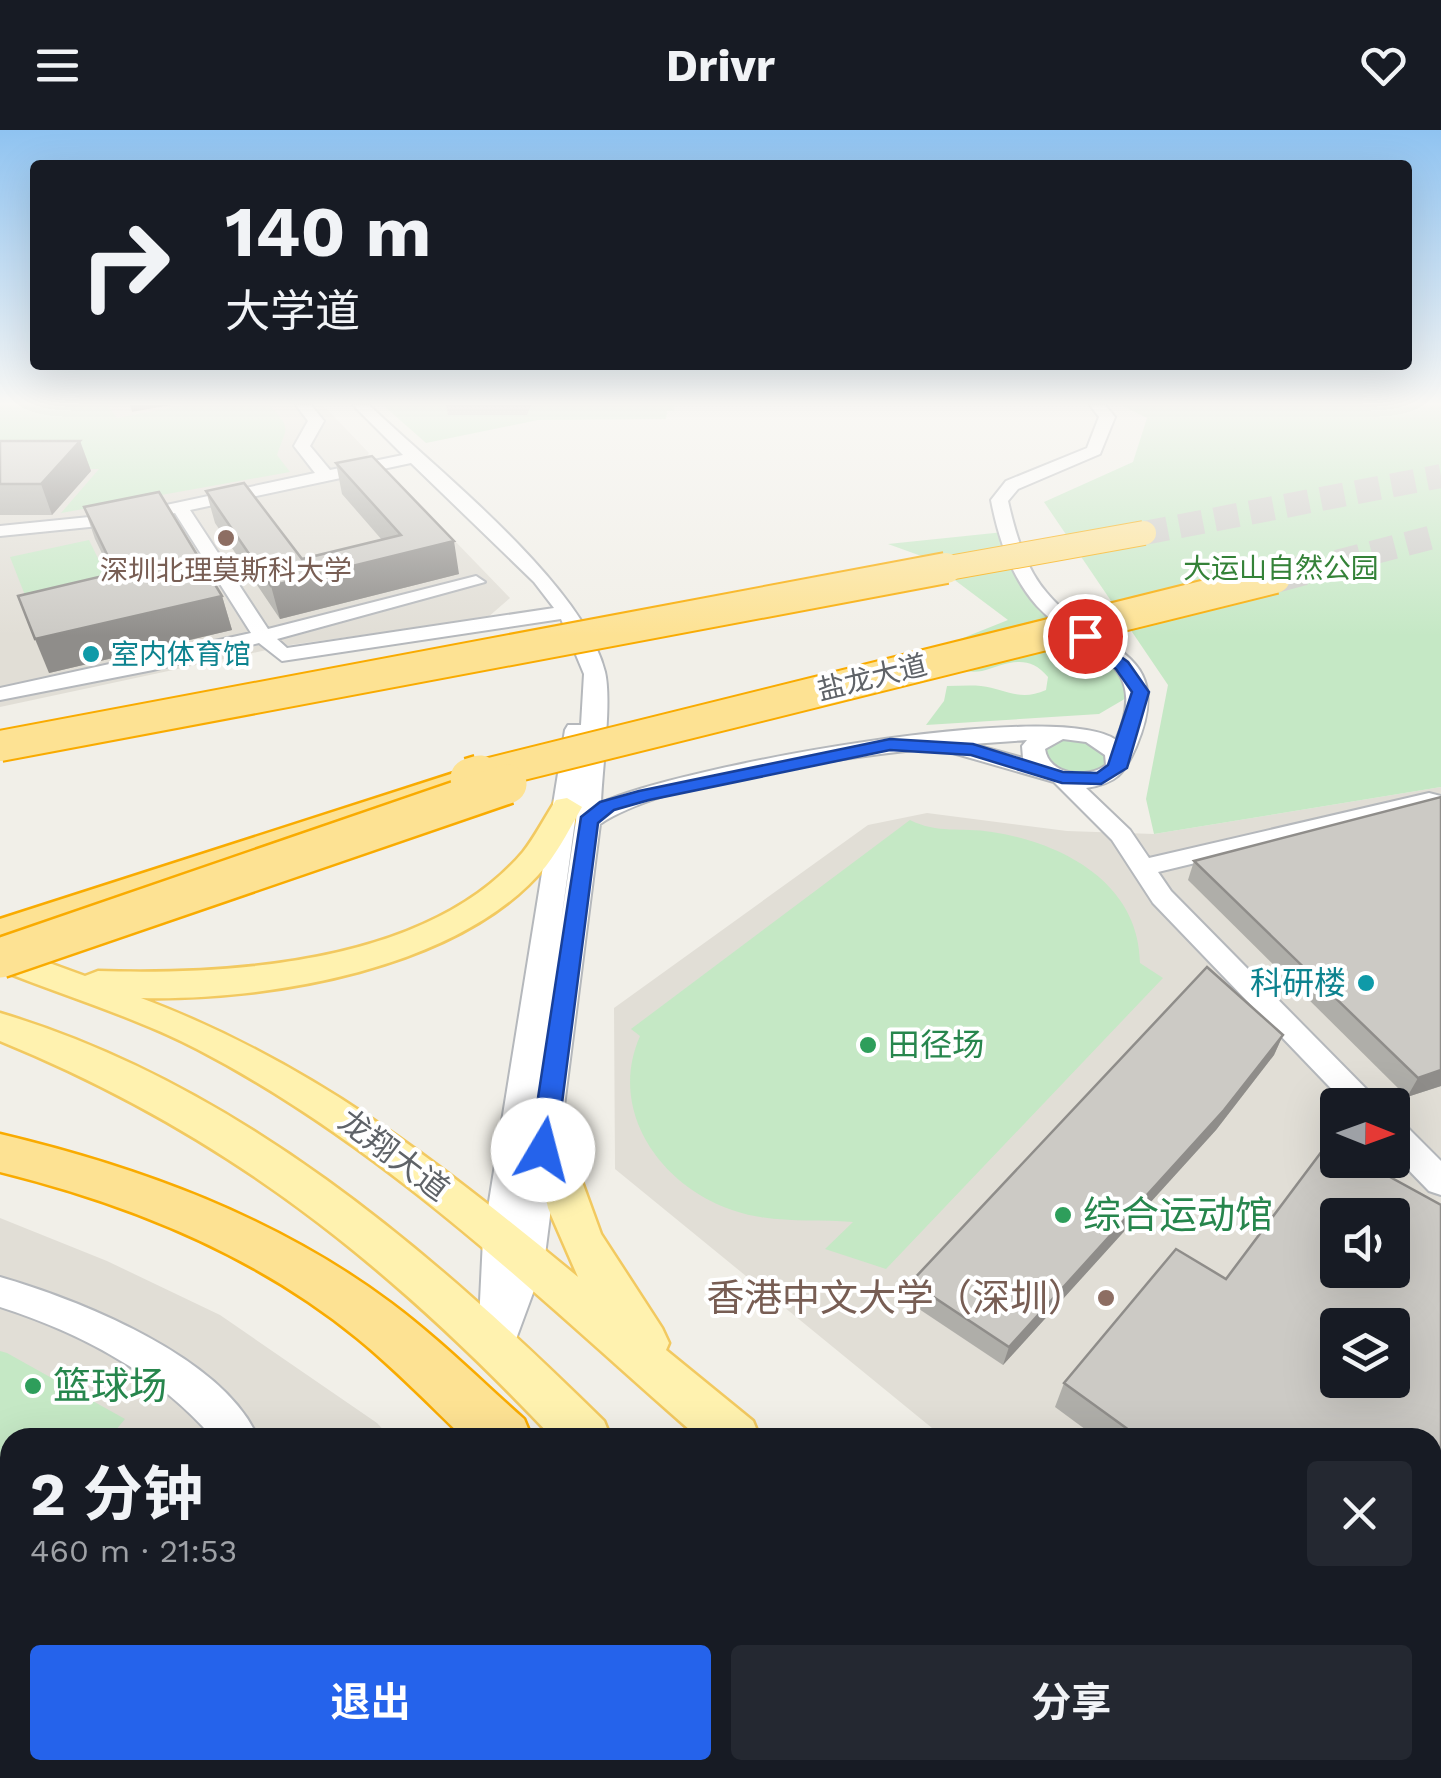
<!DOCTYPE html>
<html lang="zh">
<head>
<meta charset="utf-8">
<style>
	:root { --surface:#171b24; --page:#242831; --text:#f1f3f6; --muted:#9ea1a6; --accent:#2563eb }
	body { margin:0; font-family:"Work Sans","Noto Sans SC",sans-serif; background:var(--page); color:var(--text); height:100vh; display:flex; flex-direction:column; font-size:38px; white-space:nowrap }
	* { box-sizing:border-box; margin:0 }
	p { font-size:32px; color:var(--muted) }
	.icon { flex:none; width:55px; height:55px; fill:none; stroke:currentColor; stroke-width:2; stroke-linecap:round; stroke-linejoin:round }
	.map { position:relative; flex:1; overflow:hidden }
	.sheet { position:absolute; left:0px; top:1298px; width:1442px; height:352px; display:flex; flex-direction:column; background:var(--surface); border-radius:30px 30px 0 0; box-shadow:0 10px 40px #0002 }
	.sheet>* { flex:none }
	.banner { position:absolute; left:30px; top:30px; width:1382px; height:210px; border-radius:10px; box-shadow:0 10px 40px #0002; background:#171b24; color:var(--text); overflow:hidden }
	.needle { width:65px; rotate:91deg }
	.tools { position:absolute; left:1320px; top:958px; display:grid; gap:20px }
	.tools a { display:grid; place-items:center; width:90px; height:90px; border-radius:10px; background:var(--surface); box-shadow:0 10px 40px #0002; font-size:50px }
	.pin { position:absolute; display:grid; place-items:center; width:85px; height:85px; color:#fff; margin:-42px; border:5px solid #fff; border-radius:50%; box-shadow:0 2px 10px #0007 }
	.me { position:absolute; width:110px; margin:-55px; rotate:8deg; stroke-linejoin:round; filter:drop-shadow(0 0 8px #0008) }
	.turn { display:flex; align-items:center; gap:35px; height:210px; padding:0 30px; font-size:45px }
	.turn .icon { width:130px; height:130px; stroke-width:2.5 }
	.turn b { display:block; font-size:70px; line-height:85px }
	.round { display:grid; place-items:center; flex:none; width:105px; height:105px; border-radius:10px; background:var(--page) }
	.head { display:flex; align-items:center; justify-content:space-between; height:170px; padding:0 30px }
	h1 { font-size:60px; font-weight:700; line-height:75px }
	.button { display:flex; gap:20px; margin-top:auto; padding:20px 30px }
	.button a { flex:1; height:115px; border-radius:10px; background:var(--accent); color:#fff; font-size:40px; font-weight:700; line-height:115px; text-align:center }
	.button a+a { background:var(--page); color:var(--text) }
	header { display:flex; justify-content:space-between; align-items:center; height:130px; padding:0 30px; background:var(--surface); font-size:45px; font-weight:700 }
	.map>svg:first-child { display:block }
</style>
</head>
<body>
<header><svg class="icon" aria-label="menu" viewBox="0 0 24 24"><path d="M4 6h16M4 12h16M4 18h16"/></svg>Drivr<svg class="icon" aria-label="heart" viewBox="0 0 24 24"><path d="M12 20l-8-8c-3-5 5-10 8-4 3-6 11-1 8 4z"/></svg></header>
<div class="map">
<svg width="1441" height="1648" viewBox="0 0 1441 1648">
	<rect width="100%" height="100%" fill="#f1efe8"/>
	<g fill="#e1ded6" fill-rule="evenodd">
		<polygon points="0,275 323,275 369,323 365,329 380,345 393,347 510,468 487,488 290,515 0,577"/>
		<path d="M1441,657V1648H1359L1349,1640H1432V1308L943,1307L615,1039L614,878L868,695L927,683L1067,701L1154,704ZM1338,975H1392V1030H1338ZM1338,1085H1392V1140H1338ZM1338,1195H1392V1250H1338Z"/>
		<polygon points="0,1088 107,1131 220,1185 377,1293 390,1307 10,1308 10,1640 695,1640 702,1648 0,1648"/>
	</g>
	<g fill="#c5e8c5">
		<path d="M0,275H108L117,288L185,275H270C293,302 286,296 277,325L290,342L61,383L99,339H0Z"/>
		<polygon points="383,275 675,275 674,281 667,281 666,289 538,290 426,313"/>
		<polygon points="1121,275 1441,275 1441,657 1154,704 1146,669 1168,555 1044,372 1133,332 1147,288"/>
		<path d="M1004,402L1025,455L1120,540L1128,567L1099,584L926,595L944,571L947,556C958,556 970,555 981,556C1005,559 1020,572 1046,560L1048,547C1028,522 1006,534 982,541C972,543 958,540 949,540L943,516L1008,490L924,427L888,414Z"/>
		<polygon points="89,410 113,459 30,478 10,427"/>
		<path d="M1057,608H1078L1105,621L1108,633C1091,650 1069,644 1048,634L1043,616Z"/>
		<path d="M910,690C938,704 960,697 992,702C1063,713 1139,753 1140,833L1163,848L886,1139L825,1119L853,1092C812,1089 772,1094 732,1080C661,1056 607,981 640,906L631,899Z"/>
		<polygon points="0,1221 7,1223 125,1289 110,1307 10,1308 10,1336 0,1330"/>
	</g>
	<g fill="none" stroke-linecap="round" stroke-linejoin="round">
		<g stroke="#ccccc8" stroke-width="24" stroke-dasharray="24 12" stroke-linecap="butt">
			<polyline points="1144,403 1441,346"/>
			<polyline points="1302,441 1441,405"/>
		</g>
		<polyline stroke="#ccccc8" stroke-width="30" stroke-dasharray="30 15" stroke-linecap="butt" points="1275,448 1312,438"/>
		<g stroke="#b5b8bc" stroke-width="4">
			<g id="minor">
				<path d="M296,275H311L324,291L310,316L330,340L403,325L353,275H369C436,339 584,455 605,542C612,572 602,639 601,673C673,638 1055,567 1116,610C1153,527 1082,525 1037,476C1011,447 998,407 991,370L1006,351L1087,318L1099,287L1090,275H1105L1115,287L1100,324L1018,359L1008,371C1015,402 1025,438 1047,463C1098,524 1178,517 1136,617C1124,644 1117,653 1086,658L1130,700L1149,728L1429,663L1441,666V681L1428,677L1158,742L1171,761L1382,975H1347L1153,773L1112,710L1054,652L953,623L951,616C864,625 669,648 600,694L544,1133L509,1228L496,1233L483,1228L478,1216L483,1201L479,1192L483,1109L565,600L568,595H581L584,544L561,489L282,531L259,513L153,540L0,570V558L251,503L175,383L129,393L0,406V396L129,383L315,343L294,316L308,291ZM411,333L534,452L554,478L287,518L277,509L485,452L476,446L268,499L190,380ZM1063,609L1086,612L1105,625L1106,635C1088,649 1049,646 1045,619ZM1027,610L1022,616L1023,628L972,614ZM577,676L576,691L561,792Z"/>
				<polygon points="1392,990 1403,993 1441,1031 1441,1065 1429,1061 1392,1023"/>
				<path d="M0,1147C79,1170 224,1227 258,1308H213C157,1243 81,1203 0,1177Z"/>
				<polygon points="484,1640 533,1640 536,1648 487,1648"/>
			</g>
		</g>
		<g stroke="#f2c960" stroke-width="5">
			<g id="major">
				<path d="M567,668L582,677C571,696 560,718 546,736C462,839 268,871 141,868C313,933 437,1031 578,1147L548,1078L528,985L534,974L548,970L562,974L581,1049L601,1104L662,1198L669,1213L666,1220L753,1291L760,1308H699C540,1169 386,1017 197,919C135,887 65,866 0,840V815L85,846L98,841C233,845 428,834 523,722C535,707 545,687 556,670Z"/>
				<path d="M0,883C238,954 431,1121 604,1291L611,1308H553C385,1131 227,1004 0,911Z"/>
				<polygon points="894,1640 959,1640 963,1648 898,1648"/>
				<polygon points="1082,1640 1147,1640 1151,1648 1086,1648"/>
			</g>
		</g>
		<g stroke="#f9ab00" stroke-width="5">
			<g id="highway">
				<polygon points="457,642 469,645 474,652 469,659 0,816 0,789"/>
				<path d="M0,1004C139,1037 276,1087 391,1173C438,1208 480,1250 524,1289L532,1308H464C429,1274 395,1239 357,1208C254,1124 129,1074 0,1042Z"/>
			</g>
		</g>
		<use href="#minor" fill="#fff" fill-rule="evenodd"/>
		<use href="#major" fill="#fff2af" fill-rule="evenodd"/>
		<use href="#highway" fill="#fde293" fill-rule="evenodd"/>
		<g stroke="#f9ab00" stroke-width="26" stroke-linecap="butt">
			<polyline id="highway-bridge-far2" points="932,441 1144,403"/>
		</g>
		<g stroke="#f9ab00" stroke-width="34" stroke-linecap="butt">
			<g id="highway-bridge-far1">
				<polyline points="0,616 946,438"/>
				<polyline points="470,648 1275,448"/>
			</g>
		</g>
		<g stroke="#f9ab00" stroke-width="44" stroke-linecap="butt">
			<g id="highway-bridge">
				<polyline points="470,648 480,645"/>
				<polyline points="0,828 507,654"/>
			</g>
		</g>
		<use href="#highway-bridge-far2" stroke="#fde293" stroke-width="24"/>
		<use href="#highway-bridge-far1" stroke="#fde293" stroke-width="30"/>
		<use href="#highway-bridge" stroke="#fde293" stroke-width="39"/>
	</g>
	<g fill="#afaea9">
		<polygon points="446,275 531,275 527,285 448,285"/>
		<polygon points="0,311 80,311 91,341 52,385 0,385"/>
		<polygon points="336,333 459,444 280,489 215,393 206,361 302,429 382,410 342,364"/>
		<polygon points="84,377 222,466 232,500 49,543 112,444 95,409"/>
		<polygon points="1441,667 1441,956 1407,967 1188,750 1194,731"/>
		<polygon points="1283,905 1274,925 1216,1000 1003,1235 907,1171 911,1152"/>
		<polygon points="1064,1253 1432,1308 1097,1308 1055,1277"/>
		<polygon points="0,1401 10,1402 10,1556 0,1555"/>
	</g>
	<g fill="#8f8d8a">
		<polygon points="130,275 171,275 132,282"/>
		<polygon points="80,311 91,341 52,385 41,354"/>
		<polygon points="454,411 459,444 280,489 271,456"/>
		<polygon points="222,466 232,500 49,543 35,509"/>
		<polygon points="1283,905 1274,925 1216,1000 1003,1235 1009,1217"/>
		<polygon points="1441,940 1441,956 1407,967 1418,948"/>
		<polygon points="10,1493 10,1551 0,1542 0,1519"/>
	</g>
	<g fill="#cccac5" stroke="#8f8d8a" stroke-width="2.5" fill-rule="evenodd">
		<polygon points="0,311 80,311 41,354 0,354"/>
		<polygon points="372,326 454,411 271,456 206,361 244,353 302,429 401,405 336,333"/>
		<polygon points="159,362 222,466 35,509 18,466 116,443 84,377"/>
		<polygon points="1441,667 1441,940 1418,948 1194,731"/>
		<polygon points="1207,837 1283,905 1224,980 1009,1217 911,1152"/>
		<path d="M1328,1013L1338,1018V1030H1359L1441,1075V1326L1432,1343V1308H1140L1064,1253L1176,1119L1226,1149ZM1338,1085H1392V1140H1338ZM1338,1195H1392V1250H1338Z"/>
		<polygon points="0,1401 10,1402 10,1493 0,1519"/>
	</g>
	<linearGradient id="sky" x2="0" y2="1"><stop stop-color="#8fc3f1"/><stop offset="0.54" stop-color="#f9f8f5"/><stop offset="1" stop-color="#f9f8f5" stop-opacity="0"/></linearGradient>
	<rect width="1441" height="506" fill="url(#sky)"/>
	<polygon fill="#2563eb" stroke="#184099" stroke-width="2.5" points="1085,501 1128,532 1149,562 1127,638 1101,654 1062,653 971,625 890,620 649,670 614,680 598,693 556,1020 552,1027 534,1027 530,1020 581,687 600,672 639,661 890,609 973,614 1063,642 1097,643 1108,635 1132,562 1116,539 1079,510 1077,506"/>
	<g fill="#8d6e63" stroke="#fff" stroke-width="4">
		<circle cx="226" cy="408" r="10"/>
		<circle cx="1106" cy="1168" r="10"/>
	</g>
	<g fill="#0f9aa8" stroke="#fff" stroke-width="4">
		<circle cx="91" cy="524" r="10"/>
		<circle cx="1366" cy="853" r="10"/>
	</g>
	<g fill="#2e9e5b" stroke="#fff" stroke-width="4">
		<circle cx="868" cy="915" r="10"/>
		<circle cx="1063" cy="1085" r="10"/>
		<circle cx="33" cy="1256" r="10"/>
	</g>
	<g text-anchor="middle" stroke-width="8" stroke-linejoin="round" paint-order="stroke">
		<g font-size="28" fill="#348238" stroke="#fff">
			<text x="1281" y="448">大运山自然公园</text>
		</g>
		<g font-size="28" fill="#785e54" stroke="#fff">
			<text x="226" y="450">深圳北理莫斯科大学</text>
		</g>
		<g font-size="28" fill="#0d838f" stroke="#fff" text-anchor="start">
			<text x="111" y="534">室内体育馆</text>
		</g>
		<g font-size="28" fill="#5f6368" stroke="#fff">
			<text transform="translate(872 547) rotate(-14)" y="10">盐龙大道</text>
		</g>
		<g font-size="32" fill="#0d838f" stroke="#fff" text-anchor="end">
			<text x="1346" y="864">科研楼</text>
		</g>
		<g font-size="32" fill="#27864d" stroke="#fff" text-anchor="start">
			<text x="888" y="926">田径场</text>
		</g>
		<g font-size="32" fill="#5f6368" stroke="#fff">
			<text transform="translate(394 1025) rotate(37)" y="11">龙翔大道</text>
		</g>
		<g font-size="38" fill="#27864d" stroke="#fff" text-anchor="start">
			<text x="1083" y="1098">综合运动馆</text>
			<text x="53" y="1269">篮球场</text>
		</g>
		<g font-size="38" fill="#785e54" stroke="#fff" text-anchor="end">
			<text x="1086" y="1181">香港中文大学（深圳）</text>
		</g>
	</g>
</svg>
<div class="tools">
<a><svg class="needle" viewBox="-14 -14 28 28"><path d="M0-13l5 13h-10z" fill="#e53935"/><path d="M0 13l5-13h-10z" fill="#9ea1a6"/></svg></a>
<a><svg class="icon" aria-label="sound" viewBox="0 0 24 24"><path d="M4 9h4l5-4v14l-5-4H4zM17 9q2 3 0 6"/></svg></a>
<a><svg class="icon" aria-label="layers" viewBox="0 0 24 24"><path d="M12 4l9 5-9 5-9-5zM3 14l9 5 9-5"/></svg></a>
</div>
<div class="pin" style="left:1085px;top:506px;background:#d93025"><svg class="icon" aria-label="arrive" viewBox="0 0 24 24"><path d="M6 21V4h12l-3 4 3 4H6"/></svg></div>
<svg class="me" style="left:543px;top:1020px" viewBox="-20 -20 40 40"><circle r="19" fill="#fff"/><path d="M0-13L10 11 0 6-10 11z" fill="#2563eb"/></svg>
<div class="banner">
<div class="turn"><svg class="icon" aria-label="right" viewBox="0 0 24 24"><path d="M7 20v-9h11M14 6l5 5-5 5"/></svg><div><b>140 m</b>大学道</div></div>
</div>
<section class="sheet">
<div class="head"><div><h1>2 分钟</h1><p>460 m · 21:53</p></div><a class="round"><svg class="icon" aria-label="close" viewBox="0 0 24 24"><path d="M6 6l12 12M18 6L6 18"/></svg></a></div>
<div class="button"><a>退出</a><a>分享</a></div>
</section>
</div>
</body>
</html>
